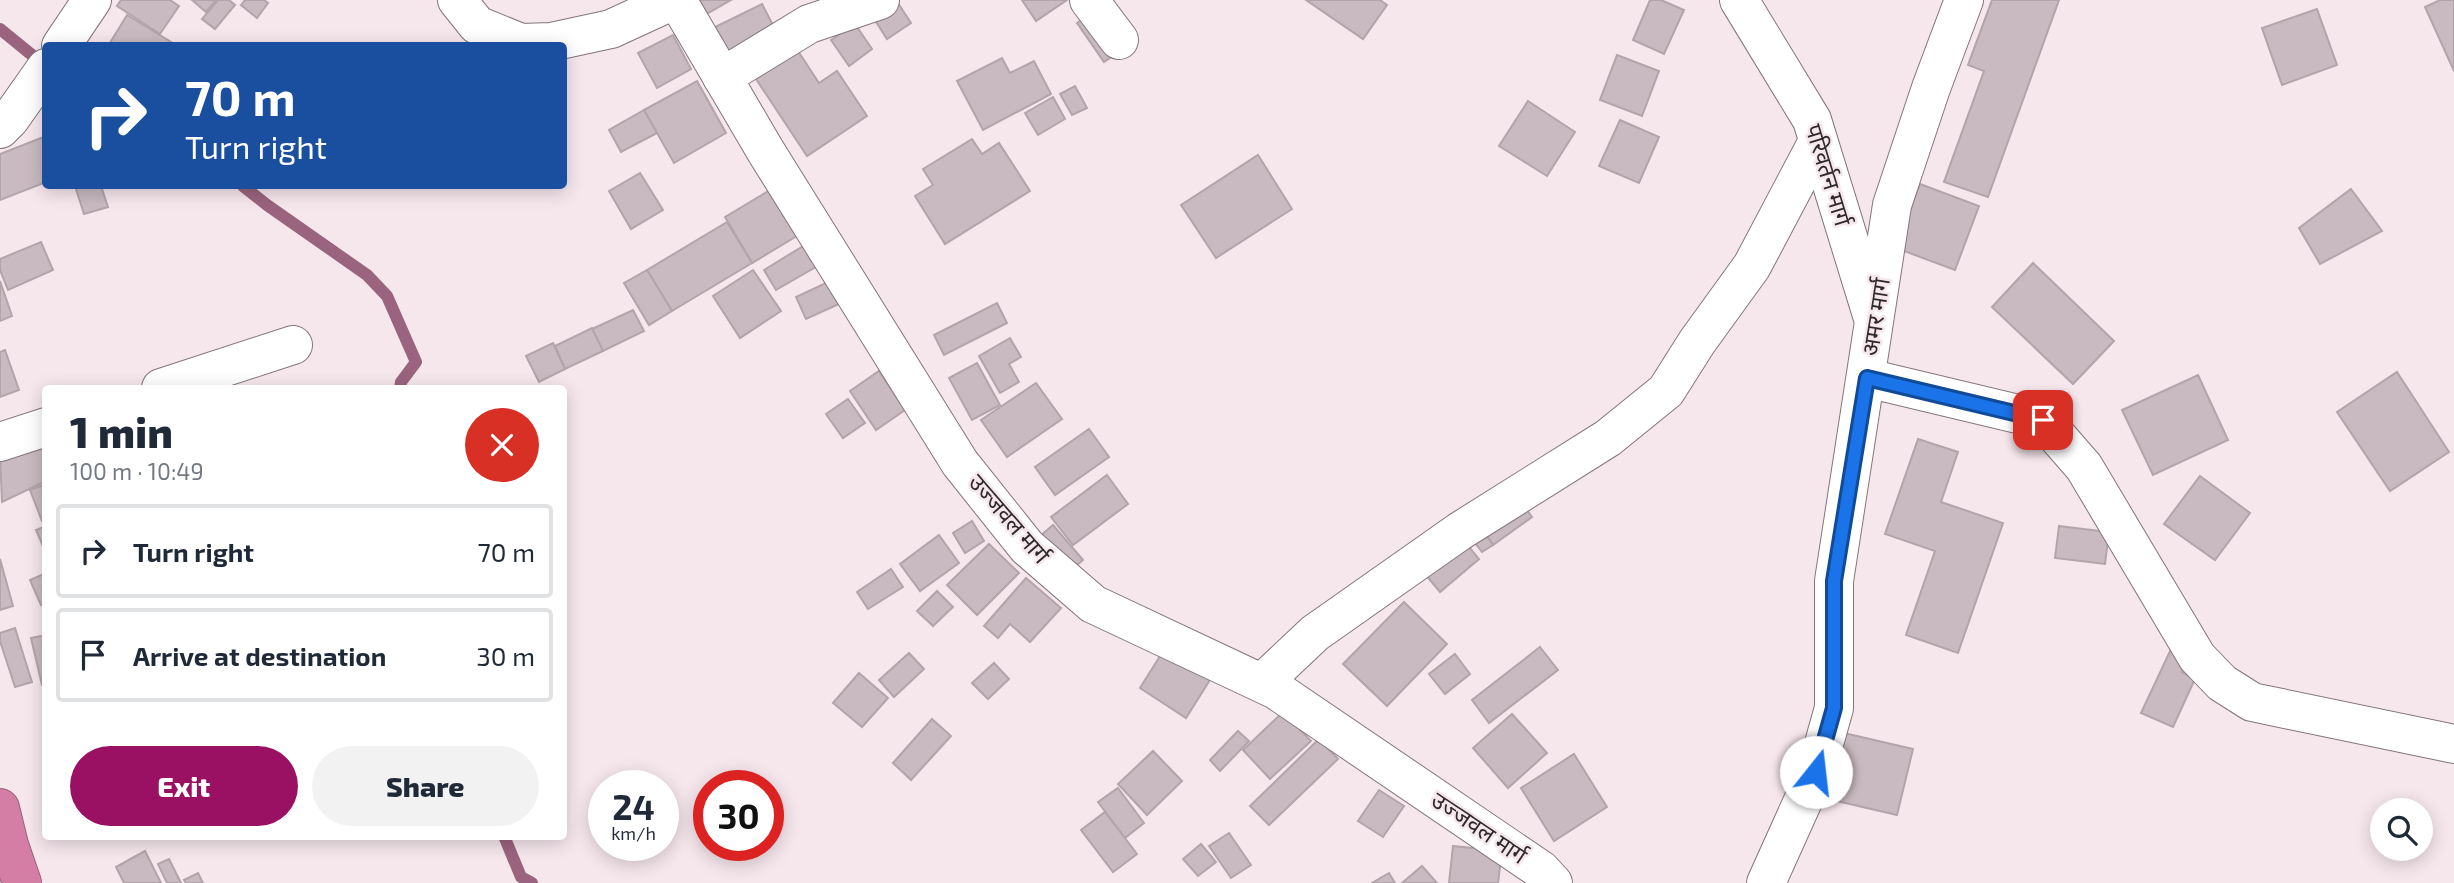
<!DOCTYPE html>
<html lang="en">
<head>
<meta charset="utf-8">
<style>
	:root { --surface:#fff; --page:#f2f2f3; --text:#1f2937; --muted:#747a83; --line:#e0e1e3; --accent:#9a1163 }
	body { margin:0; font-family:"Exo 2","Noto Sans Devanagari",sans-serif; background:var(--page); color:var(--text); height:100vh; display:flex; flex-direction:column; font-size:26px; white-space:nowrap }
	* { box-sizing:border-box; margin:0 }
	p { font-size:23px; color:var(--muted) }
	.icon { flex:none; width:38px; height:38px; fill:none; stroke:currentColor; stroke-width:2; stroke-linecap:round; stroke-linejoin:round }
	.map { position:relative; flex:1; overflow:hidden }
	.panel { position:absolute; left:42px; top:385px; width:525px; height:455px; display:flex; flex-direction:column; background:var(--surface); border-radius:7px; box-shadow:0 4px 18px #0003 }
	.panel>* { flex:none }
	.top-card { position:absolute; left:42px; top:42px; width:525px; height:147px; border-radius:7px; box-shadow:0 4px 18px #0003; background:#1a4fa0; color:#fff; overflow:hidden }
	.controls { position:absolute; left:2370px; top:798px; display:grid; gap:14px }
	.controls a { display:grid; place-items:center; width:63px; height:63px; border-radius:50%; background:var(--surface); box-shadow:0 4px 18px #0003; font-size:35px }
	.speed { position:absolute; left:588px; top:770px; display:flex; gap:14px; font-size:35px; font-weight:700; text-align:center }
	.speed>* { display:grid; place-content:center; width:91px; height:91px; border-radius:50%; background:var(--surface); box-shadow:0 4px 18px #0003; line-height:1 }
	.speed small { font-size:18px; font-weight:400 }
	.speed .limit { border:10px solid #d22; background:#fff; color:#111 }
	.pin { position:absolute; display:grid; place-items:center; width:60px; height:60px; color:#fff; margin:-30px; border-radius:14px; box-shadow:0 4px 10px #0006 }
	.me { position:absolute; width:77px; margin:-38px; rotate:16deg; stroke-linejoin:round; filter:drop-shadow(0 0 5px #0008) }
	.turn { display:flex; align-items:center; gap:24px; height:147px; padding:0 28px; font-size:32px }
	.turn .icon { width:91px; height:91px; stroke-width:2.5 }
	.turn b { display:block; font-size:49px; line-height:60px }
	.round { display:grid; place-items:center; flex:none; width:74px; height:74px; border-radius:37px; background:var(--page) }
	.summary { display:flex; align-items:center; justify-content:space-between; height:119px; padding:0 28px }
	h1 { font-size:42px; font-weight:800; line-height:52px }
	.cta { display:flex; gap:14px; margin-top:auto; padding:14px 28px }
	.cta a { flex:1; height:80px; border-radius:42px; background:var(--accent); color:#fff; font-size:28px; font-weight:800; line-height:80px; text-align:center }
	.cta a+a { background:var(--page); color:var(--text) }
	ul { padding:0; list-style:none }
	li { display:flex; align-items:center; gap:21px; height:94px; margin:0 14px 10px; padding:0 14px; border:4px solid var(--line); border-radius:7px }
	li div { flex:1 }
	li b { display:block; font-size:26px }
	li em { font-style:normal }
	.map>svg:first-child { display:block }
</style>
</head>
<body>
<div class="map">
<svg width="2454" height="883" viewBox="0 0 2454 883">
	<rect width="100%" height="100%" fill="#f6e7ed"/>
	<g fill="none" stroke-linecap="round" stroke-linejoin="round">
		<g stroke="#9b647e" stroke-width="12">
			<polyline points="0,29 43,64"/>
			<polyline points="243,186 267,205 367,275 387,296 416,362 401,382 400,388"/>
			<polyline points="504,836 521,877 532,883"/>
		</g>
	</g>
	<g fill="#c8bac0" stroke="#b2a4aa" stroke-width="2">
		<polygon points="121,0 170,0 179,6 160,34 117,6"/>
		<polygon points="192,0 216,0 206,12"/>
		<polygon points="218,0 229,0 235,5 215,29 202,19"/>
		<polygon points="245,0 264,0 268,3 257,18 241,5"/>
		<polygon points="687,0 731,0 698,19"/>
		<polygon points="896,0 911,23 887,39 871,14"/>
		<polygon points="1022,0 1067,0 1036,21"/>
		<polygon points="1306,0 1380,0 1387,5 1363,39"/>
		<polygon points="1650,0 1661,0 1684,10 1664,54 1633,40"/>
		<polygon points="1992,0 2059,0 1988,197 1944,182 1984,71 1968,65"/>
		<polygon points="2440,0 2454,0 2454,71 2425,7"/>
		<polygon points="762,4 776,31 718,60 705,32"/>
		<polygon points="2317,9 2337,65 2282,85 2262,28"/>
		<polygon points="1093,12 1120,51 1104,62 1077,23"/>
		<polygon points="127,15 176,45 108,46"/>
		<polygon points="855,24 872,49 849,66 831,40"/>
		<polygon points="673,35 691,69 657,88 638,53"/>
		<polygon points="798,51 819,83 837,71 867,116 807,156 756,79"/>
		<polygon points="1617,55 1659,71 1642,116 1600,100"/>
		<polygon points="1002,58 1010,73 1034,61 1051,94 983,130 957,81"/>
		<polygon points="697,81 726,133 674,163 644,110"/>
		<polygon points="1075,86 1087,108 1072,115 1060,94"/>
		<polygon points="1053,97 1065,119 1038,135 1025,113"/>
		<polygon points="1528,101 1575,132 1547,176 1499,146"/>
		<polygon points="644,110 657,133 621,152 609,130"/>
		<polygon points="1620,120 1659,137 1639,183 1599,166"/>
		<polygon points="46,136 46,182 0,200 0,154"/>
		<polygon points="972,139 982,154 999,143 1030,191 945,244 915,196 933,185 923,169"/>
		<polygon points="1258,155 1292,209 1216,258 1181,205"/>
		<polygon points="640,173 663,210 631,229 609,191"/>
		<polygon points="1920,184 1979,206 1955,270 1896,248"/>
		<polygon points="75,186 101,186 108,207 84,214"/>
		<polygon points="775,187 802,233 752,263 725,217"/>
		<polygon points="2351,189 2382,231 2320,264 2299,228"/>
		<polygon points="727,222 752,263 672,311 647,270"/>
		<polygon points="41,242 53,270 8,290 0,270 0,259"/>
		<polygon points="808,243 821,264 776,290 764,270"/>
		<polygon points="2033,263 2114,341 2073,384 1992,307"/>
		<polygon points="647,270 672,311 649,325 624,283"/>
		<polygon points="753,270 781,311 740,338 713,296"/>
		<polygon points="0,281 12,316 0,321"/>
		<polygon points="828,282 839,304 806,319 796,297"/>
		<polygon points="997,303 1007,323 944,355 934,335"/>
		<polygon points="633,310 644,331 603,351 592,329"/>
		<polygon points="592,328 603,351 565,369 555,346"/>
		<polygon points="1010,338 1021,357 1009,364 1019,382 1000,393 979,356"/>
		<polygon points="553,343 565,369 539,382 526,356"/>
		<polygon points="5,350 19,390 0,397 0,352"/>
		<polygon points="977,363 1000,405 972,420 949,378"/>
		<polygon points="879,371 905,410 876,430 850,391"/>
		<polygon points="2397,372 2449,452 2390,491 2337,412"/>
		<polygon points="2198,375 2228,440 2153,475 2122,410"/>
		<polygon points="1036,383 1062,419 1007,457 981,420"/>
		<polygon points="848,399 865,423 843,438 826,414"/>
		<polygon points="1089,429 1109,457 1055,495 1035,467"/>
		<polygon points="46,435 46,481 2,502 0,457"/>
		<polygon points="1918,439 1958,452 1941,502 2003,523 1958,653 1906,635 1935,551 1885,534"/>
		<polygon points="1107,475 1128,504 1073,545 1051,517"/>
		<polygon points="2200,476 2250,513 2215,560 2164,524"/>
		<polygon points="46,484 46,520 42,521 30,490"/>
		<polygon points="1519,499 1532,517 1493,545 1480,526"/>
		<polygon points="972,521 984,541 965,553 953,533"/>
		<polygon points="1053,525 1083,560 1069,572 1039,537"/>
		<polygon points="46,526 46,553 36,530"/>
		<polygon points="1480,526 1493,545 1482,552 1468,534"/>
		<polygon points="2059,526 2109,532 2105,564 2055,558"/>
		<polygon points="939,535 959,563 920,591 900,564"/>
		<polygon points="1460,536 1479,559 1440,592 1421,569"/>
		<polygon points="989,544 1019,573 977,615 947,585"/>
		<polygon points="0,559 13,606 0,610"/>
		<polygon points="891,569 903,587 868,609 857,592"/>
		<polygon points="46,573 46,604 41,605 30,580"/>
		<polygon points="1026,578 1061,608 1030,642 1010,624 998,638 984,626"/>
		<polygon points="937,591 953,607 933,626 917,611"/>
		<polygon points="1404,602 1447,644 1387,706 1343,664"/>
		<polygon points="15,628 32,682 15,687 0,641 0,633"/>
		<polygon points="46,635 46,685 42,685 31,638"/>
		<polygon points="1167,645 1213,675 1186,718 1140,688"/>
		<polygon points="1540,647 1558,670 1489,723 1472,700"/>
		<polygon points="2171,649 2189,657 2182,672 2195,679 2173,727 2141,713"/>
		<polygon points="909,653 924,669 894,697 879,680"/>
		<polygon points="1455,654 1470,674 1445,694 1429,674"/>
		<polygon points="994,663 1009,679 988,699 972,683"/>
		<polygon points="859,673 888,698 862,727 833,703"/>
		<polygon points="1283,712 1311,741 1270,779 1243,750"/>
		<polygon points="1512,714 1547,753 1508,788 1473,748"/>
		<polygon points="932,719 951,736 911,780 893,763"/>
		<polygon points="1238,731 1249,741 1220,771 1210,760"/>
		<polygon points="1844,733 1913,749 1897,815 1828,799"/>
		<polygon points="1319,739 1338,759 1269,825 1250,806"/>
		<polygon points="1153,751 1182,781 1147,815 1118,784"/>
		<polygon points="1574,754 1607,807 1554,841 1521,788"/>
		<polygon points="1118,788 1144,823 1125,838 1098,802"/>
		<polygon points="1379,790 1404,806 1383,837 1358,821"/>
		<polygon points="1105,812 1137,854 1113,872 1081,830"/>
		<polygon points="1229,833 1251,865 1231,878 1209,846"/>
		<polygon points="1201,844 1216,862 1198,876 1183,859"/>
		<polygon points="1453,846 1502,851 1498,883 1449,883"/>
		<polygon points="145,851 161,883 124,883 116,867"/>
		<polygon points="169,859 181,883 167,883 158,864"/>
		<polygon points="1422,866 1437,883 1402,883"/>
		<polygon points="198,873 203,883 186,883 184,880"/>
		<polygon points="1389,873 1395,883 1372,883"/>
	</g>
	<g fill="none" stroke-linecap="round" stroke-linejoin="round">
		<g stroke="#83757b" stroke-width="40">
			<g id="minor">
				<polyline points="457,0 477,25 521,43 551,42 611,29 674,0"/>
				<polyline points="677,0 765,150 960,463 1027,547 1093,604 1276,690 1541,870 1553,883"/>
				<polyline points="1089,0 1119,40"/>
				<polyline points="1739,0 1812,120 1872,315"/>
				<polyline points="61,46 92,0"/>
				<polyline points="722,77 809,24 880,0"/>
				<polyline points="0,129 10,119 46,68"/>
				<polyline points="1867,378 2043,420 2084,467 2197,657 2222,683 2252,702 2454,744"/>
				<polyline points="161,388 293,345"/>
				<polyline points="0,442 46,427"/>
				<polyline points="1262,683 1315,633 1460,531 1608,438 1666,391 1697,342 1752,266 1818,141"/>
				<polyline points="1766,883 1816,772 1834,708 1834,581 1892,205 1931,88 1964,0"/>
			</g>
		</g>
		<g stroke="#9a607a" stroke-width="40">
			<polyline id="highway" points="0,808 9,845 22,883"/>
		</g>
		<use href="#minor" stroke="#fff" stroke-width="38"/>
		<use href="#highway" stroke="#d47da5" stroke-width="38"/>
	</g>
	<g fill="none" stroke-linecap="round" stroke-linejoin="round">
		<g stroke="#114b97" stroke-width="18">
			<polyline id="route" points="1816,772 1834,708 1834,581 1867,378 2043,420"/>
		</g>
		<use href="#route" stroke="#1a73e8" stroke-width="12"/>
	</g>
	<g text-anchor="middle" stroke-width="5" stroke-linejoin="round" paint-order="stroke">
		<g font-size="23" fill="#2e292b" stroke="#f6e7ed">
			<text transform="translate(1828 175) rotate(73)" y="8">परिवर्तन मार्ग</text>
			<text transform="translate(1876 317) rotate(-81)" y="8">अमर मार्ग</text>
			<text transform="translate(1009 519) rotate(49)" y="8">उज्जवल मार्ग</text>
			<text transform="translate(1479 828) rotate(34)" y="8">उज्जवल मार्ग</text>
		</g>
	</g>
</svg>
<div class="controls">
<a><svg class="icon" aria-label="search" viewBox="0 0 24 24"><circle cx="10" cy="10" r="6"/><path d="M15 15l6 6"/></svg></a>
</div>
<div class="speed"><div>24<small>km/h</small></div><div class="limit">30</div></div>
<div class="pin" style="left:2043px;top:420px;background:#d93025"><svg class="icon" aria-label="arrive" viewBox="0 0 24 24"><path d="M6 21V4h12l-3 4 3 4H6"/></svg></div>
<svg class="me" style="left:1816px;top:772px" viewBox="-20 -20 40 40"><circle r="19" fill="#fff"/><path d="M0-13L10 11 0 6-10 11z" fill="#1a73e8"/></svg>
<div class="top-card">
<div class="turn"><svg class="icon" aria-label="right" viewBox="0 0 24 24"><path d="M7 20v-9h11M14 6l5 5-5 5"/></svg><div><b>70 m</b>Turn right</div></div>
</div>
<section class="panel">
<div class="summary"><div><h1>1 min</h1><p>100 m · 10:49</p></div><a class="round" style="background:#d93025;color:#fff"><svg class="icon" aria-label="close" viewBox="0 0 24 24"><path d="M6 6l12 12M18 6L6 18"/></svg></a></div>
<ul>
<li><svg class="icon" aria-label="right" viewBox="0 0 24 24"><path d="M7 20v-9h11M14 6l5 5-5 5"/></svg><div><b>Turn right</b></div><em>70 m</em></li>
<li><svg class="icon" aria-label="arrive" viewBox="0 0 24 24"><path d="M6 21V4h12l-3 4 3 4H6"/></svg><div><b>Arrive at destination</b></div><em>30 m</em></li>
</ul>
<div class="cta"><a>Exit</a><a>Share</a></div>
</section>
</div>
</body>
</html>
